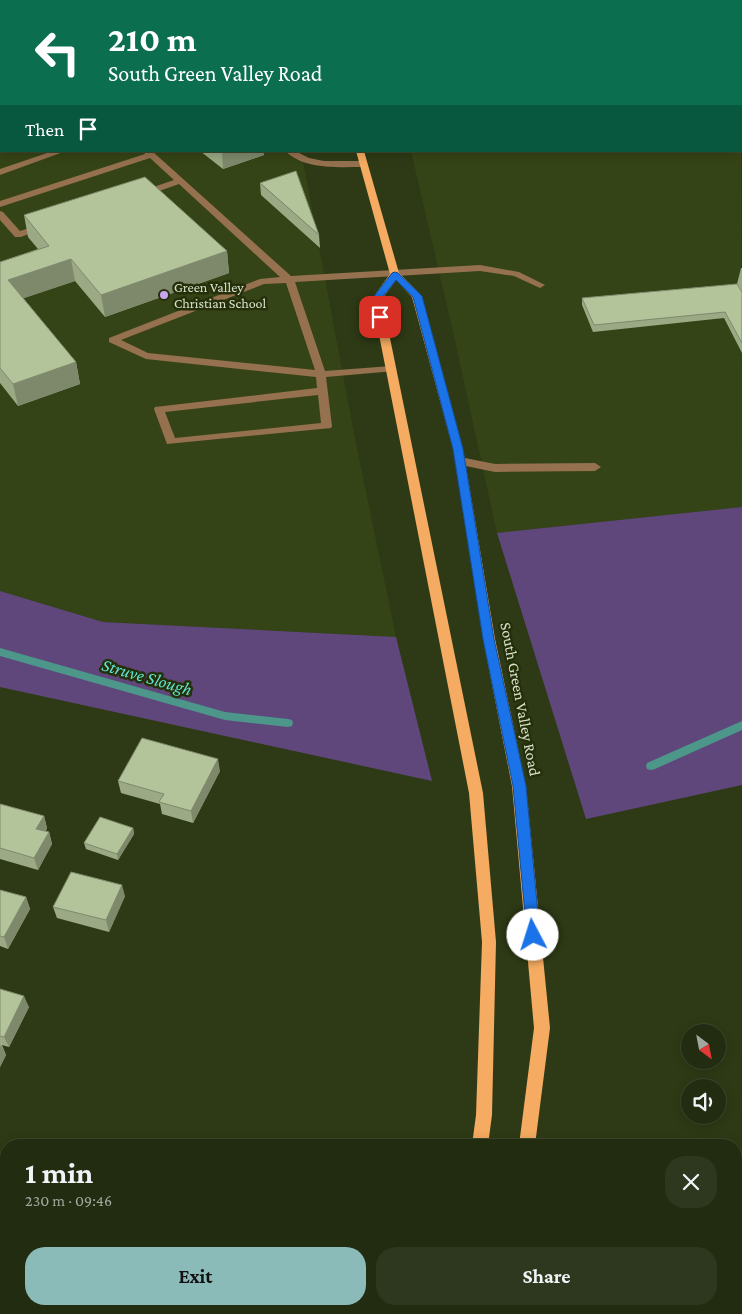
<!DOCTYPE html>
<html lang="en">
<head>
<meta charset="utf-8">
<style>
	:root { --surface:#222c10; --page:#2e381e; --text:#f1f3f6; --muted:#a2a79f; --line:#3f4830; --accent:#8bbbb9 }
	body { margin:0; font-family:"Crimson Pro",serif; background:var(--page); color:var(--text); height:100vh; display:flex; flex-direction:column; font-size:19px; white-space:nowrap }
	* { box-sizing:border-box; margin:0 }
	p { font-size:16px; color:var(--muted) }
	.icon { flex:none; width:28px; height:28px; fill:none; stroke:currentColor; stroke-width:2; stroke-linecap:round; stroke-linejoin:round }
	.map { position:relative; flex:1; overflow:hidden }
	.details { position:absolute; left:0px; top:1139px; width:742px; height:176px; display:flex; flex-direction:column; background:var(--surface); border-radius:20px 20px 0 0; box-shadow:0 2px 12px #0003,0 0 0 1px var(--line) }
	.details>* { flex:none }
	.hud { position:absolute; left:0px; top:0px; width:742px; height:152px; box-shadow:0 2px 12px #0003,0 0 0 1px var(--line); background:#0b6e4f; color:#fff; overflow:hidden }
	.needle { width:32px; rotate:148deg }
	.controls { position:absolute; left:681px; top:1024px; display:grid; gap:10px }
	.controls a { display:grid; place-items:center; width:45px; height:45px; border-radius:50%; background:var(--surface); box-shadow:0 2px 12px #0003,0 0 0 1px var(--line); font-size:25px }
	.pin { position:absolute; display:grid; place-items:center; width:42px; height:42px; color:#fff; margin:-21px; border-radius:10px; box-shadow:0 2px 8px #0006 }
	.me { position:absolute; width:55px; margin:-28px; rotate:355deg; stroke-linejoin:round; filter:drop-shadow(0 0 4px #0008) }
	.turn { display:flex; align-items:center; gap:18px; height:105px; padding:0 25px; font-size:22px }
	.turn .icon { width:65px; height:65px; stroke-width:2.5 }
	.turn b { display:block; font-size:35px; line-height:42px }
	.then { display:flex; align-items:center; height:48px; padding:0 25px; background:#0003; gap:10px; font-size:19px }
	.round { display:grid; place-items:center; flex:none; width:52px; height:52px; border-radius:20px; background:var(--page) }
	.head { display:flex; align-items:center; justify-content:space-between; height:85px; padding:0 25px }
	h1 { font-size:30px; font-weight:700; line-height:38px }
	.cta { display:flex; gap:10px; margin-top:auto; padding:10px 25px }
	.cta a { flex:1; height:58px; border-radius:20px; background:var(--accent); color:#111; font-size:20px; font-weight:700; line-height:58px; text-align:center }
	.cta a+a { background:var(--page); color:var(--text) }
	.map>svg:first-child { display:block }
</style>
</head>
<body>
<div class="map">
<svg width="742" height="1314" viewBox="0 0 742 1314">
	<rect width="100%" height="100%" fill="#2e3a15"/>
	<g fill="#354416">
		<polygon points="358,0 742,0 742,63 741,1"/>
		<polygon points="0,5 1,151 301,151 355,439 396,637 103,622 0,591"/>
		<polygon points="741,93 742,507 497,533 454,336 411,151 741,151"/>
	</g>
	<g fill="#5f477b">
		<polygon points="742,507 742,785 586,819 497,533"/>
		<polygon points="0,591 103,622 396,637 432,781 0,687"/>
	</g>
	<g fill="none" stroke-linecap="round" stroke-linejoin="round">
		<g fill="#4c978a" fill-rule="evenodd">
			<polygon points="0,648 225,712 288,719 292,720 293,723 292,726 288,727 225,720 0,656"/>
			<polygon points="742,721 742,730 655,769 651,770 647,769 646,766 647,763"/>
		</g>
		<polyline stroke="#758061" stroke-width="2" stroke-dasharray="0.5 2.5" stroke-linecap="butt" points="10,0 13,1"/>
		<g fill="#95714f" fill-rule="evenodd">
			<polygon points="54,0 68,0 69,1 55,1"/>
			<rect x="492" y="0" width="8" height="1"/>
			<polygon points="601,0 615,0 616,1 602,1"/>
			<rect x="741" y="23" width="1" height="5"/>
			<rect x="741" y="76" width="1" height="4"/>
			<polygon points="53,151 66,151 0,175 0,169"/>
			<path d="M143,151H152L291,276L480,265L519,272L545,285L540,288L514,276L480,271L295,282L325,371L391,366L396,369L395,371L326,377L332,426L331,428L167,444L154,409L155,407L317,388L316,377L146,359L109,342V338L260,279L280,277L179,184L145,196H139V192L174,180L150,158L0,207V201L145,154ZM286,283L315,370L148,353L121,340L264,284ZM318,395L321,423L175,438L165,412Z"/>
			<path d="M285,151H295L309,158L324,161H363L367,164L363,167C337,167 305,170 285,151Z"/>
			<polygon points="0,211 3,212 20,231 42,224 47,227 21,237 15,237 0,220"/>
			<polygon points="460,457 495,464 595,463 601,467 595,471 495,472 456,464 455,461 456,458"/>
		</g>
		<g fill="#f5ab61" fill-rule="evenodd">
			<polygon points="333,0 341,0 342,1 334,1"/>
			<polygon points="356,151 364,151 399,273 422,296 463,449 495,639 526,786 550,1028 535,1145 519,1145 534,1028 512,786 483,639 453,449 412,297 396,280 382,299 483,793 496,942 492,1115 488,1145 472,1145 476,1115 482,942 469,793 372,299 390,274"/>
			<polygon points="447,1309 465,1309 463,1314 445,1314"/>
			<polygon points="496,1309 514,1309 513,1314 495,1314"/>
		</g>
	</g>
	<g fill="#9ba984">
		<polygon points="200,151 264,151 264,155 223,169"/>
		<polygon points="260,183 319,235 320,248 261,195"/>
		<polygon points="24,215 227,251 229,273 105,317 75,281 23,298 76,362 80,384 18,406 0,383 0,262 38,249 28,237"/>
		<polygon points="741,268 742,268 742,353 724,318 593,332 582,305 582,298 737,284"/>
		<polygon points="220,771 193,823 162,814 160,804 121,793 118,781"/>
		<polygon points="0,804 44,816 47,828 46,831 49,832 52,844 38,870 0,859"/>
		<polygon points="133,828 134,834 118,860 86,849 84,843"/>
		<polygon points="0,890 26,897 30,909 8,949 0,946"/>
		<polygon points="125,896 109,932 57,918 53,907"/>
		<polygon points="0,989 29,1007 9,1047 2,1045 6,1055 0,1067"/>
	</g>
	<g fill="#7e896c">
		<polygon points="224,151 264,151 264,155 223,169 222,152"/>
		<polygon points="227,251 229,273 105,317 101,295"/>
		<polygon points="71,259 75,281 13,302 8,280"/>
		<polygon points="76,362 80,384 18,406 13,384"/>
		<polygon points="218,759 220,771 193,823 191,811"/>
		<polygon points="44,816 47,828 40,841 36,829"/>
		<polygon points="133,828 134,834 118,860 117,854"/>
		<polygon points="49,832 52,844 38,870 34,858"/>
		<polygon points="122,885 125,896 109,932 106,920"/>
		<polygon points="26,897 30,909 8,949 4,937"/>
		<polygon points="24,996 29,1007 9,1047 4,1037"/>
		<polygon points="1,1045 6,1055 0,1067 0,1047"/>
	</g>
	<g fill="#b4c49a" stroke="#7e896c">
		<polygon points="296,171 319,235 260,183"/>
		<polygon points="145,177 227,251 101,295 71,259 8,280 76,362 13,384 0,368 0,262 49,246 24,215"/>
		<polygon points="737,284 742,292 742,343 725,312 594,325 582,298"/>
		<polygon points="142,738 218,759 191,811 159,802 164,794 118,781"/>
		<polygon points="0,804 44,816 36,829 49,832 34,858 0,848"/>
		<polygon points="100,817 133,828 117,854 84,843"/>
		<polygon points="71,872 122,885 106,920 53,907"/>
		<polygon points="0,890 26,897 4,937 0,936"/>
		<polygon points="0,989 24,996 4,1037 0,1036"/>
	</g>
	<polygon fill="#1a73e8" stroke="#114b97" points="395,272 398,273 422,296 463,449 494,639 526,786 540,935 538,939 533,941 529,939 527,935 513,786 483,639 453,449 413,297 396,280 381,299 384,317 380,319 376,317 372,299 392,273"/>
	<circle fill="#c7a6ef" stroke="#25300a" stroke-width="2" cx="164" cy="295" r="5"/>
	<g text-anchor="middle" stroke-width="5" stroke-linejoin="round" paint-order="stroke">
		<g font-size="14" fill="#d8e0cb" stroke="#25300a" text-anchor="start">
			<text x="174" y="292">Green Valley<tspan x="174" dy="16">Christian School</tspan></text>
		</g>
		<g font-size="16" fill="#d8e0cb" stroke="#25300a">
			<text transform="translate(521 699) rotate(79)" y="6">South Green Valley Road</text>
		</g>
		<g font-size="18" font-style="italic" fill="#5fe3d3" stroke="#25300a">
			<text transform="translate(147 677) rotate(16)" y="6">Struve Slough</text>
		</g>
	</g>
</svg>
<div class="controls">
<a><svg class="needle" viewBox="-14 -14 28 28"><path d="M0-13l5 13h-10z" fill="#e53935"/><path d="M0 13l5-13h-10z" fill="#a2a79f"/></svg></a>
<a><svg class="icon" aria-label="sound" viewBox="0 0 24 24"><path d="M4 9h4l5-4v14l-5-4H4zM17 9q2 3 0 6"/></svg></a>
</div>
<div class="pin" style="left:380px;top:317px;background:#d93025"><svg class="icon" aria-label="arrive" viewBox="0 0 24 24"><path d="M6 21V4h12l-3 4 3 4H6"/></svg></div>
<svg class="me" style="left:533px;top:935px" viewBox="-20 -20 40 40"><circle r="19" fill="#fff"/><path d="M0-13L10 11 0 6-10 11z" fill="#1a73e8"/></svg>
<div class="hud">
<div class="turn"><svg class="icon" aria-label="left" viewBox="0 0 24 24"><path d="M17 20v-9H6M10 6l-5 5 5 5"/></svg><div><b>210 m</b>South Green Valley Road</div></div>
<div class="then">Then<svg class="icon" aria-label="arrive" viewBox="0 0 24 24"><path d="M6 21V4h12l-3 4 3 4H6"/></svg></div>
</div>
<section class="details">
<div class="head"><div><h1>1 min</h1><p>230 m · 09:46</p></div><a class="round"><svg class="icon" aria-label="close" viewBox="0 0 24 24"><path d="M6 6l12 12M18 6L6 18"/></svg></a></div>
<div class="cta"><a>Exit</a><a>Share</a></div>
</section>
</div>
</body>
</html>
